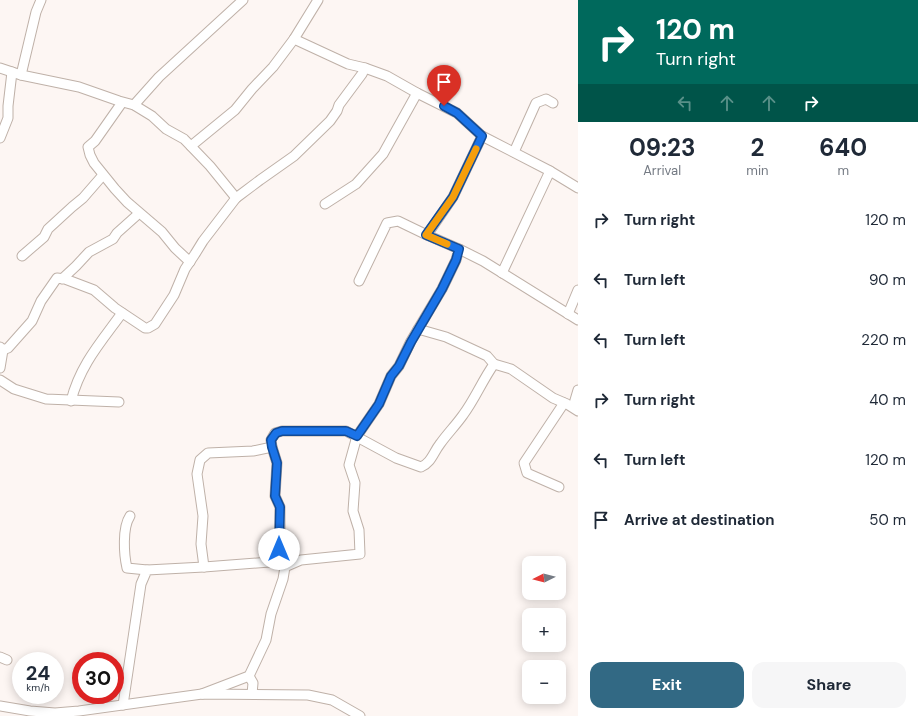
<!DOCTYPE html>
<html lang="en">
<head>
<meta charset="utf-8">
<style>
	:root { --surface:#fff; --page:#f6f6f7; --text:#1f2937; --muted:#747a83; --accent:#326984 }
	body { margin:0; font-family:"DM Sans",sans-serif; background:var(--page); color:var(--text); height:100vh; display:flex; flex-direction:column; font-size:15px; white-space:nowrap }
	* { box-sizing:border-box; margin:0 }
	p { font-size:13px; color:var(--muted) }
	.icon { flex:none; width:22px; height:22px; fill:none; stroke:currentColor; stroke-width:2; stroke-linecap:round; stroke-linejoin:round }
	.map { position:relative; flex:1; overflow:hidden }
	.panel { display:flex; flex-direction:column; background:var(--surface); width:340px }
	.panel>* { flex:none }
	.guide { background:#00695c; color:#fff; overflow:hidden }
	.needle { width:26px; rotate:264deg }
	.fabs { position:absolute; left:522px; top:556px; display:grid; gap:8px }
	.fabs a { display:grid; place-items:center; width:44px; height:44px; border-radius:8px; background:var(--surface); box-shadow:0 2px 10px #0003; font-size:20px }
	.speed { position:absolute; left:12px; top:652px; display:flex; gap:8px; font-size:20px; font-weight:700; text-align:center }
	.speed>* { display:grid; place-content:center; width:52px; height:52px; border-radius:50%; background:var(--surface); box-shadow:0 2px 10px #0003; line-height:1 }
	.speed small { font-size:10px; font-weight:400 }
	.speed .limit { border:6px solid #d22; background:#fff; color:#111 }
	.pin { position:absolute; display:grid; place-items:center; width:34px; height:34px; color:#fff; margin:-41px -17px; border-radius:50% 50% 50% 0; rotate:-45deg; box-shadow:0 0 4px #0007 }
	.pin .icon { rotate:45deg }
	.me { position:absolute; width:44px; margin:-22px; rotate:0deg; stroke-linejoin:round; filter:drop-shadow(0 0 3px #0008) }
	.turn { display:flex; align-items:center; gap:14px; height:84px; padding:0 12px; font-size:18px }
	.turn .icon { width:52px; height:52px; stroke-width:2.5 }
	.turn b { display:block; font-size:28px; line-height:34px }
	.lanes { display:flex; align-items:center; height:38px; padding:0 12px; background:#0003; justify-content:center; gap:20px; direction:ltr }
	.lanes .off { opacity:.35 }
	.eta { display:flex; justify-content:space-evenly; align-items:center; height:68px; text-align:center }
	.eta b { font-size:24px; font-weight:700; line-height:28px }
	.primary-button { display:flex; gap:8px; margin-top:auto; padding:8px 12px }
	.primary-button a { flex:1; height:46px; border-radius:12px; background:var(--accent); color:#fff; font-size:16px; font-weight:700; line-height:46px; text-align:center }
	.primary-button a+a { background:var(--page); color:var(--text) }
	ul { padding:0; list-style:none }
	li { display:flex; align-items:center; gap:12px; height:60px; padding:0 12px }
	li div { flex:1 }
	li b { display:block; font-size:15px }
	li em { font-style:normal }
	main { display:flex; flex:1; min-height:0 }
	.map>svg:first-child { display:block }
</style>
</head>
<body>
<main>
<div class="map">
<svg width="578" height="716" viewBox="0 0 578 716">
	<rect width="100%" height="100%" fill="#fdf6f3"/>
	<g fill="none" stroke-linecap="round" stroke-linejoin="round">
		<g stroke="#bfb1a8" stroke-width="11">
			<g id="minor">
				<polyline points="294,39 348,64 365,68 387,76 417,93 457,113 482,136 453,197 427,235"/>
				<polyline points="0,68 21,75 79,87 119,101 134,105 152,116 166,129 184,139 210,166 236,198"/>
				<polyline points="21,75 36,12 41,0"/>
				<polyline points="121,104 95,141 88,147 90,155 94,163 115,189 127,202 162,232 175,248 190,262"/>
				<polyline points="134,105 159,77 243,0"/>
				<polyline points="482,136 550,171 578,188"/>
				<polyline points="0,138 8,118 8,106 12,72"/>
				<polyline points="191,146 235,110 252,89 273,67 294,39 318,0"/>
				<polyline points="514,152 536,103 546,99 553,103"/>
				<polyline points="325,204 356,184 383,154 417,93"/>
				<polyline points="459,249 483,261 578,320"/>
				<polyline points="22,256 44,237 48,229 72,207 83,198 103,175"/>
				<polyline points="502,273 550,171"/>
				<polyline points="62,279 76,266 89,252 113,239 117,233 136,216"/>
				<polyline points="568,314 578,290"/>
				<polyline points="0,347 3,350 8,348 32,321 41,301 57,278 65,279 94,290 115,308 145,328 148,328 155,324 174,295 185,269 195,254 203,241 236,198 260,180 294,156 330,121 337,111 339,105 362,74 365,68"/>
				<polyline points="494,364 511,369 553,398 567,404 578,411"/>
				<polyline points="0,368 3,350"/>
				<polyline points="0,380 14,389 46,399 119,402"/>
				<path d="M71,401C80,365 101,342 122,313"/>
				<polyline points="573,407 578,390"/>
				<polyline points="272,447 277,463 275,496 280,507 280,561"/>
				<polyline points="559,487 527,473 524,463 564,403"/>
				<path d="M130,516C122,528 124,555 127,568L147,570"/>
				<path d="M204,567L201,544L203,516L197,474L200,460L208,453L253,451L272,447L271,440L275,433L282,431H346L396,458L421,467C431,463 433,453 440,444C447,434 456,425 463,415C475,399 482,381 494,364L487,356L446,337L418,329"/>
				<polyline points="0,657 7,660"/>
				<polyline points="249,676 253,683 252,694"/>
				<polyline points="202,694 249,676 266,640 271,614 283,579 285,567 301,560 360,554 359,530 353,511 355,483 349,465 357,436 379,404 391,376 399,366 411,341 442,289 456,260 459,249 427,235 398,221 387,223 359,281"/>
				<polyline points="123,705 141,584 147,570 204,567 295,560"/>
				<polyline points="0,706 30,711 55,713 79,711 202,694 308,695 332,700 360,716"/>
			</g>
		</g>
		<use href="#minor" stroke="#fff" stroke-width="9"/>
	</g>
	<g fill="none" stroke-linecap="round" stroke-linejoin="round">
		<g stroke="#114b97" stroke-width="10">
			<polyline id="route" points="279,549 280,507 275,496 277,463 272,447 271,440 276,433 282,431 346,431 357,436 379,404 391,376 399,366 411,342 442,289 456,260 459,249 426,235 453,197 482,136 457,113 444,106"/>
		</g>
		<use href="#route" stroke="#1a73e8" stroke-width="7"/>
		<polyline stroke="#f59e0b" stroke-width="7" points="447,244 426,235 453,197 476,149"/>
	</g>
</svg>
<div class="fabs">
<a><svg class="needle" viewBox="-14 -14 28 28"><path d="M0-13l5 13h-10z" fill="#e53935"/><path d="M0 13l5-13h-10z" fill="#747a83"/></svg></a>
<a>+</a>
<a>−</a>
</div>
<div class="speed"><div>24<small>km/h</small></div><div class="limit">30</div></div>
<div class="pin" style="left:444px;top:106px;background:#d93025"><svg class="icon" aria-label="arrive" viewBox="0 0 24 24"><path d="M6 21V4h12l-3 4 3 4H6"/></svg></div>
<svg class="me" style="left:279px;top:549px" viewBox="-20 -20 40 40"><circle r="19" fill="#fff"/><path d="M0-13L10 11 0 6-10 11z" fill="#1a73e8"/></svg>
</div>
<section class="panel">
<div class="guide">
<div class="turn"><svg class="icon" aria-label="right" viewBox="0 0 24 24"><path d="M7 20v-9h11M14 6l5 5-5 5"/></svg><div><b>120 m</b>Turn right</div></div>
<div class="lanes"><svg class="icon off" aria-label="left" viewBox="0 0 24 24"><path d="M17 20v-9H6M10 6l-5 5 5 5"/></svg><svg class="icon off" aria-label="ahead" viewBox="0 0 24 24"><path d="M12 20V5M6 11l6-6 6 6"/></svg><svg class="icon off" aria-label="ahead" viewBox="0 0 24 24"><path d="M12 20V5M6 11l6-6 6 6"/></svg><svg class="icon" aria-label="right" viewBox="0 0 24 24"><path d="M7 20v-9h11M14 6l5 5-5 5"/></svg></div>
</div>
<div class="eta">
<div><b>09:23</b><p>Arrival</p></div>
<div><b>2</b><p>min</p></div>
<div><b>640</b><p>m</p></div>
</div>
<ul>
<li><svg class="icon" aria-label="right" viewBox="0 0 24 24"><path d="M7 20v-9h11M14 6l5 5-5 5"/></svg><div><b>Turn right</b></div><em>120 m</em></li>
<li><svg class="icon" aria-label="left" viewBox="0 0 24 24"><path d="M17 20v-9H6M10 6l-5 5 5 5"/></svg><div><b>Turn left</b></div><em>90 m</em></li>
<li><svg class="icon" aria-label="left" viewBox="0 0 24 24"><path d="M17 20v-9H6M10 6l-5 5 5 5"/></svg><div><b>Turn left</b></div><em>220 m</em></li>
<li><svg class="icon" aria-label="right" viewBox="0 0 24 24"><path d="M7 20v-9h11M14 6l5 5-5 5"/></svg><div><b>Turn right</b></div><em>40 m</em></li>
<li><svg class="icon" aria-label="left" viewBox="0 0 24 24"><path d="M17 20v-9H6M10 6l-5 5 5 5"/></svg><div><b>Turn left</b></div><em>120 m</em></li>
<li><svg class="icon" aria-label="arrive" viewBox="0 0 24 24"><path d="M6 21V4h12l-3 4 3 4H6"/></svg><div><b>Arrive at destination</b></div><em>50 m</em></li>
</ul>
<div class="primary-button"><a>Exit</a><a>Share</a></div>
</section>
</main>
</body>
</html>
